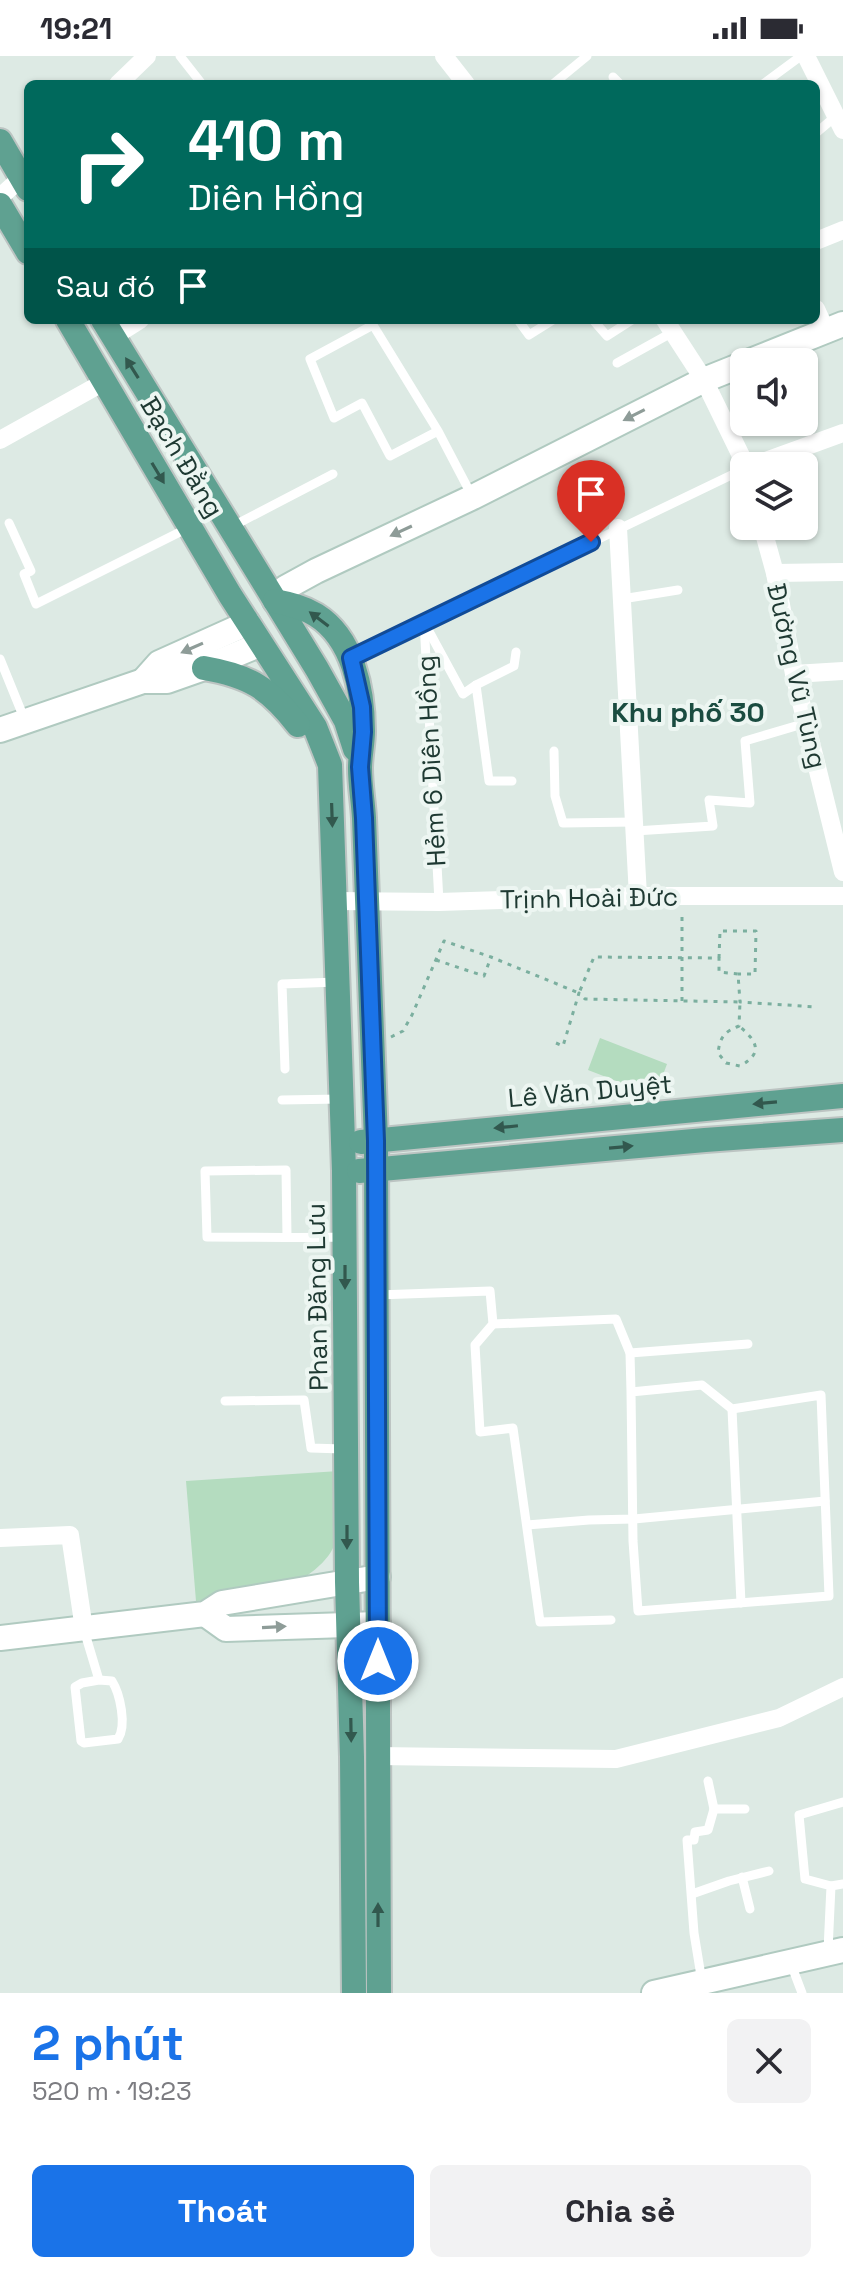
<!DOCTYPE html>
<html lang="vi">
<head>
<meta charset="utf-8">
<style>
	:root { --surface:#fff; --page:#f2f2f3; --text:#2b2b33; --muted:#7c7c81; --accent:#1a73e8 }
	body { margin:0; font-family:"Space Grotesk",sans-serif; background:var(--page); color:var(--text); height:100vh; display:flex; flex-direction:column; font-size:30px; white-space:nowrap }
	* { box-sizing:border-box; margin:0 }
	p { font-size:26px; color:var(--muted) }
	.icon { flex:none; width:44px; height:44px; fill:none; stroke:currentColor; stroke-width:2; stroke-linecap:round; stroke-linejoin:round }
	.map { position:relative; height:1937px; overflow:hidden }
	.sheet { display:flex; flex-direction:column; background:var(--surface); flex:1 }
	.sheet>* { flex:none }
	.hud { position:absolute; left:24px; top:24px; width:796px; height:244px; border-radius:12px; box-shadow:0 2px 6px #0004; background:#00695c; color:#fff; overflow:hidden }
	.buttons { position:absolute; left:730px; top:292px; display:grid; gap:16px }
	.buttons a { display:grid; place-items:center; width:88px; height:88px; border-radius:12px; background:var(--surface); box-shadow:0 2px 6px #0004; font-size:40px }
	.pin { position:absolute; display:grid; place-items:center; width:68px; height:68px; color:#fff; margin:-82px -34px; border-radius:50% 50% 50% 0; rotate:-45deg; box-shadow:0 0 8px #0007 }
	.pin .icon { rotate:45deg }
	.me { position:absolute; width:88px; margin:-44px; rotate:0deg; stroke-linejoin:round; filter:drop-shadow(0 0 6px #0008) }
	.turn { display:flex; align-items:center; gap:28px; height:168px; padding:0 32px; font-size:36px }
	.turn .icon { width:104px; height:104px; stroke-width:2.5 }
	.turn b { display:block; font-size:56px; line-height:68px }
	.then { display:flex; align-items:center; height:76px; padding:0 32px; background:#0003; gap:16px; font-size:30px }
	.round { display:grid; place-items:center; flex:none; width:84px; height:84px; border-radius:12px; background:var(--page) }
	.head { display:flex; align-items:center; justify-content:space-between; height:136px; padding:0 32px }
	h1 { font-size:48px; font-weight:600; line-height:60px; color:var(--accent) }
	.button { display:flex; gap:16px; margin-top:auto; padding:16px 32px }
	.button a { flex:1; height:92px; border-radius:12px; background:var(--accent); color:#fff; font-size:32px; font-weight:600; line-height:92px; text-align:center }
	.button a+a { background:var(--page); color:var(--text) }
	.status { display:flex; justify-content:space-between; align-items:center; height:56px; padding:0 40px; background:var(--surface); direction:ltr }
	.status svg { height:22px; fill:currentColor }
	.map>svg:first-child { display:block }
</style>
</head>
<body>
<div class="status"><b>19:21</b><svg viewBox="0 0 49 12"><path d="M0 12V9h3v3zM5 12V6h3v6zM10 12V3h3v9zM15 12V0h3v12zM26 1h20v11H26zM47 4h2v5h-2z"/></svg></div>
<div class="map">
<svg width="843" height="1937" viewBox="0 0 843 1937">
	<rect width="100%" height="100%" fill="#ddeae4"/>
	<g fill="#b4dcbf">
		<polygon points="600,982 667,1008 655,1040 588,1014"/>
		<path d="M339,1415C339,1437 342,1471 333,1492C323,1513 293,1530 272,1538L196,1545L186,1425Z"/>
	</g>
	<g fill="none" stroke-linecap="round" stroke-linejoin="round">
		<g stroke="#b0cac0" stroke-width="28">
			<g id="secondary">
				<polyline points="748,306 843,268"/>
				<polyline points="275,545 285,532 316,515 473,441 704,324 744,308"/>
				<polyline points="143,625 159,607 248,567"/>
				<polyline points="0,674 143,625 167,625 204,612 261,588"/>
				<polyline points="205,1558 226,1573 378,1568"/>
				<polyline points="0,1582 205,1558 222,1547 378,1521"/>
				<polyline points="654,1937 843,1894"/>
			</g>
		</g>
		<g stroke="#bcc4c2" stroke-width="28">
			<g id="primary">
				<polyline points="0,85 28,133"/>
				<polyline points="0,149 28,196"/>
				<polyline points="68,264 230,539 315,671 330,709 344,1115 347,1526 352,1701 354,1937"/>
				<polyline points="103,264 317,613 346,665 355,693"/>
				<path d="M275,545C290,548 303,551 316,559C353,582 363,634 363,675C363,687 360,700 360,712C360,729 363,745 364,762L376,1085L379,1937"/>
				<path d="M204,612C250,620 269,632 298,669"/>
				<polyline points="361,1086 843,1040"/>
				<polyline points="359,1115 705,1084 843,1074"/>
			</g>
		</g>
		<g stroke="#7baf9f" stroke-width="3" stroke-dasharray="4 6" stroke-linecap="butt">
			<polyline points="719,902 720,875 756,875 755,918 738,918"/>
			<polyline points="436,904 484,920 491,901"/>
			<polyline points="682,945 682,859"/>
			<polyline points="391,981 403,975 412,959 444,885 491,901 579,937 594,901 719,902 719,916 738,918 740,946 817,951"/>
			<path d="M556,987L563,990L579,937L585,943L740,946L739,970C724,976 720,981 718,997L726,1007L740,1010C764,997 757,985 739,970"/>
		</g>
		<g stroke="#fff" stroke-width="9">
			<polyline points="180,0 202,28"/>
			<polyline points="613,21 620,28"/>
			<polyline points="553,28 587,0"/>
			<polyline points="763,28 801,0"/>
			<polyline points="816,77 836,60"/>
			<polyline points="518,264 529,279 553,264"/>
			<polyline points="593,264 607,280 632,264"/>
			<polyline points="617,307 673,276"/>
			<polyline points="438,375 373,269 310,303 334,362 362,347 390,400 438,375 471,438"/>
			<polyline points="9,467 31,515 24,518 36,548 188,472"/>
			<polyline points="233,470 333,418"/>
			<polyline points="622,543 678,534"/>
			<polyline points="424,565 439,846"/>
			<polyline points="425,568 463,638 476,629 489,725 512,725"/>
			<polyline points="351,602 744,413"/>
			<polyline points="0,603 24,662"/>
			<polyline points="476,629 514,610 516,596"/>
			<polyline points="554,695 555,740 563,767 634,766"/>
			<polyline points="635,775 713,770 709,744 750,747 745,685 806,667"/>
			<polyline points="285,1013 282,928 337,926"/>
			<polyline points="282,1044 340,1043"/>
			<path d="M287,1181L286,1114L205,1115L207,1181C252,1181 297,1182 341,1181"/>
			<polyline points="377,1239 490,1235 493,1268 475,1289 480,1376 513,1372 540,1566 611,1564"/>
			<polyline points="493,1268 616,1263 630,1297 631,1336 702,1329 732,1353 821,1339 829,1540 638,1555 633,1485 631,1336"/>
			<polyline points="630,1297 748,1288"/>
			<polyline points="225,1345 304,1344 311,1392 343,1393"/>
			<polyline points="732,1353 741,1547"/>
			<polyline points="527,1469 589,1464 634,1463 825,1445"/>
			<path d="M84,1574L99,1624L112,1625C120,1638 127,1669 118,1683L84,1687L81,1685L75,1631L82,1627L99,1624"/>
			<polyline points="708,1725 714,1753"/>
			<polyline points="742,1821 750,1853"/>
			<polyline points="831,1830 843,1828"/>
			<polyline points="692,1838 729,1825 769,1815"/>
			<polyline points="828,1894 831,1830 805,1823 799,1759 843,1746"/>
			<polyline points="791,1908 802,1937"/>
			<polyline points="702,1926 694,1877 687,1784 694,1784 695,1776 708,1774 714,1753 745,1753"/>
		</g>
		<g stroke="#fff" stroke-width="18">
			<polyline points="444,0 466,28"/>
			<polyline points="806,0 843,74"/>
			<polyline points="118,28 147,0"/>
			<polyline points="0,141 28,116"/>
			<polyline points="816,185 843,174"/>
			<polyline points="816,253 826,275"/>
			<polyline points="665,264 704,324 746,410"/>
			<polyline points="113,281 140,264"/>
			<polyline points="0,384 104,326"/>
			<polyline points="752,410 843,377"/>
			<polyline points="762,470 775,517 794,618 843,816"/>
			<polyline points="618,472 638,840"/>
			<polyline points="775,517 843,516"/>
			<polyline points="794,618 843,615"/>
			<polyline points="335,845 439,846 638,840 843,840"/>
			<polyline points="0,1482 70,1479 84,1573"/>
			<polyline points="377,1700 616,1703 779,1662 843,1631"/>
		</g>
		<use href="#secondary" stroke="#fff" stroke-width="24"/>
		<use href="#primary" stroke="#5fa191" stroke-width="24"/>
	</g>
	<defs><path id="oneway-solid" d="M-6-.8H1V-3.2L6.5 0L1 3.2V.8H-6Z" transform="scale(2)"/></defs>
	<g fill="#32584e">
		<use href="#oneway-solid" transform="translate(132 312) rotate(-122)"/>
		<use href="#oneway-solid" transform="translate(158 417) rotate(59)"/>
		<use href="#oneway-solid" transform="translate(319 563) rotate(-143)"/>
		<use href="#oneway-solid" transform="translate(332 759) rotate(88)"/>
		<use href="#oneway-solid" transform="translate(765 1047) rotate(175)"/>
		<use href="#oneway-solid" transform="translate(506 1071) rotate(174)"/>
		<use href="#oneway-solid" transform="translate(621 1091) rotate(-5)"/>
		<use href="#oneway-solid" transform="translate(345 1221) rotate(90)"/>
		<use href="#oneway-solid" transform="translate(347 1481) rotate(90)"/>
		<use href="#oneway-solid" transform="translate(351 1674) rotate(89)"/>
		<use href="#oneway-solid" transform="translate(378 1859) rotate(-90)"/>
	</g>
	<g fill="#8e9c98">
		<use href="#oneway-solid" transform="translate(634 359) rotate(153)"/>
		<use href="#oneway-solid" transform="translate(401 475) rotate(155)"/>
		<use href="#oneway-solid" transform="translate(192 592) rotate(156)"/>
		<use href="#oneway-solid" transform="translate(274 1571) rotate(-3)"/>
	</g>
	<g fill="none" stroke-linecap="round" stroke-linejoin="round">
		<g stroke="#114b97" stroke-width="20">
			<polyline id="route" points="378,1605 376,1085 364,762 360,711 363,676 362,651 351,602 591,486"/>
		</g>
		<use href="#route" stroke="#1a73e8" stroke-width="14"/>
	</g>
	<g text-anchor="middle" stroke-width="8" stroke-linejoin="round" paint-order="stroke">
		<g font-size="26" fill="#1e3932" stroke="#edf6f2">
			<text transform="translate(182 401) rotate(59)" y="9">Bạch Đằng</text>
			<text transform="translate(797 620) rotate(77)" y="9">Đường Vũ Tùng</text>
			<text transform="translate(431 705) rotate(-93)" y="9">Hẻm 6 Diên Hồng</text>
			<text transform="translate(589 842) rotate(-1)" y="9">Trịnh Hoài Đức</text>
			<text transform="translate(590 1035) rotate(-5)" y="9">Lê Văn Duyệt</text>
			<text transform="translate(317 1241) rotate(-91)" y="9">Phan Đăng Lưu</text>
		</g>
		<g font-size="28" font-weight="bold" fill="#1a4c40" stroke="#edf6f2">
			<text x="688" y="666">Khu phố 30</text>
		</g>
	</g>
</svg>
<div class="buttons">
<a><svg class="icon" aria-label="sound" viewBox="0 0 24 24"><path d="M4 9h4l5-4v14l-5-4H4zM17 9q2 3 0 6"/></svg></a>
<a><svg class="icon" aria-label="layers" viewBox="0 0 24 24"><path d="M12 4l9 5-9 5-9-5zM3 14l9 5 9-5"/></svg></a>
</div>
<div class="pin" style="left:591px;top:486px;background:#d93025"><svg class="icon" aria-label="arrive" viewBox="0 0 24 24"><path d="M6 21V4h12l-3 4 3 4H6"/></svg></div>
<svg class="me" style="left:378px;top:1605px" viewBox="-20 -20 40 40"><circle r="17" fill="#1a73e8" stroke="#fff" stroke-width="3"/><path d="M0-11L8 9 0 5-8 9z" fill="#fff"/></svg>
<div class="hud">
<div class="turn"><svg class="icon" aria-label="right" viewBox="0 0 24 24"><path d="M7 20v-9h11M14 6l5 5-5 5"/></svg><div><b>410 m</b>Diên Hồng</div></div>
<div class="then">Sau đó<svg class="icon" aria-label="arrive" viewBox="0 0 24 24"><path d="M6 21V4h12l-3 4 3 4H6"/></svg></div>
</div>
</div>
<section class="sheet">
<div class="head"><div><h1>2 phút</h1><p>520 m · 19:23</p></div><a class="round"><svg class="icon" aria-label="close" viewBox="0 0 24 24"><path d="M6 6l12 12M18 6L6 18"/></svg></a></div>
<div class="button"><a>Thoát</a><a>Chia sẻ</a></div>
</section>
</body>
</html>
